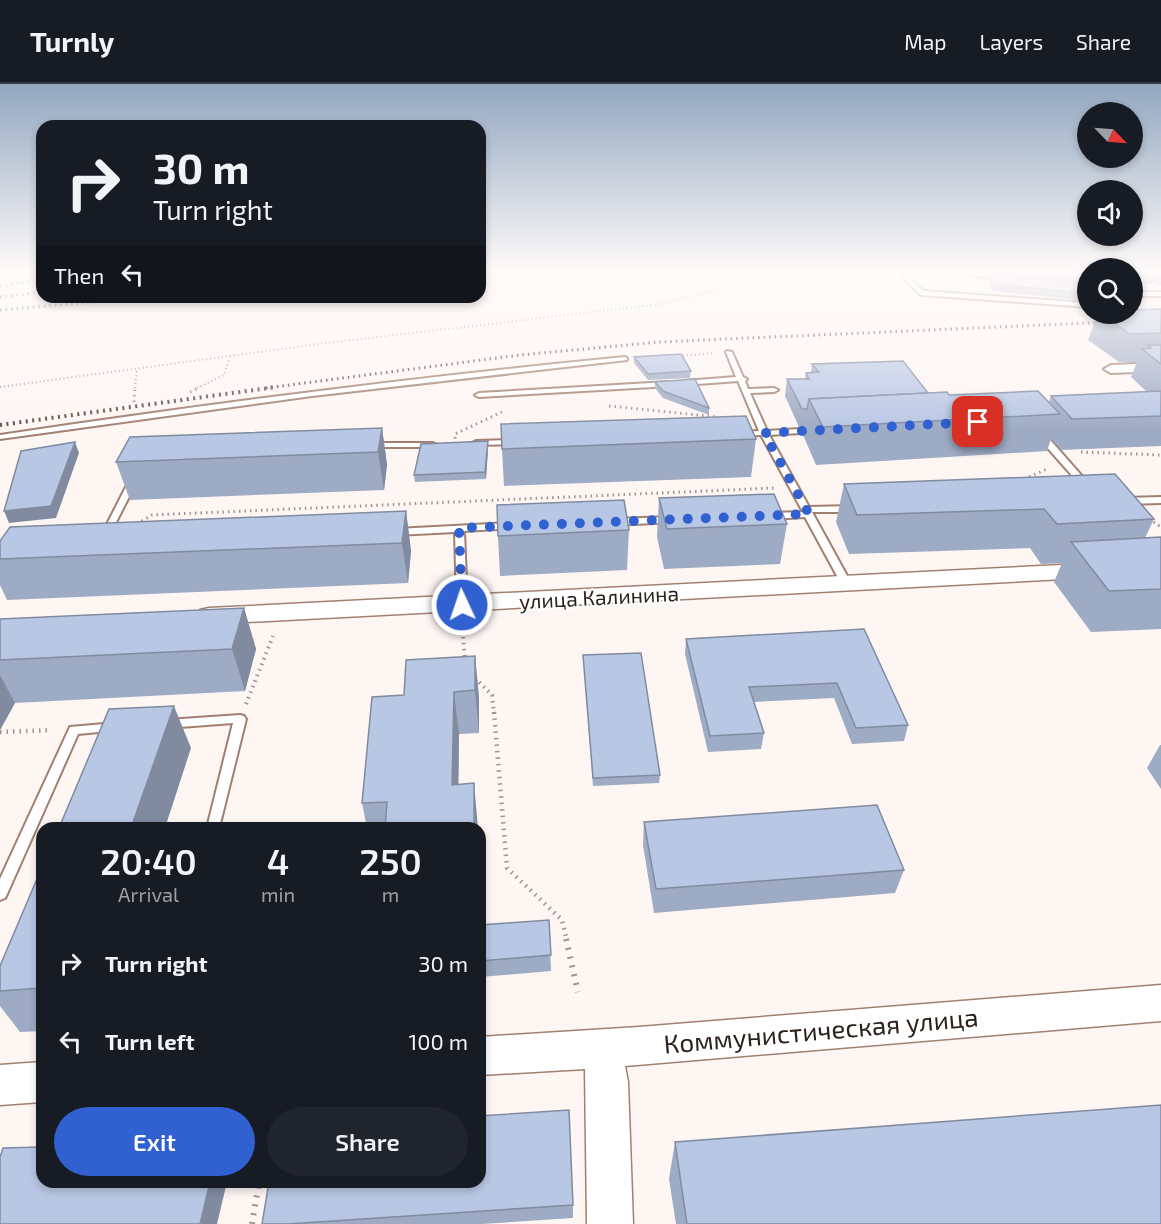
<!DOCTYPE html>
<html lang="en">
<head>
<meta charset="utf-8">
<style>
	:root { --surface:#171b24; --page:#20242c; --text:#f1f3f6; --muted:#9ea1a6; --line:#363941; --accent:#3161d0 }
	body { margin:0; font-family:"Exo 2",sans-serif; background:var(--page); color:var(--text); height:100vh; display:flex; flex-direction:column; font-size:22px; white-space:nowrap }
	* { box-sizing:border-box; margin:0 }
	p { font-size:20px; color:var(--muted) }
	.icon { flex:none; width:33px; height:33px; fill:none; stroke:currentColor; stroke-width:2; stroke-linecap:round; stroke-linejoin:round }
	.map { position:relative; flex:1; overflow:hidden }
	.sheet { position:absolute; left:36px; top:738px; width:450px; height:366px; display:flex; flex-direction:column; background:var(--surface); border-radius:18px; box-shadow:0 3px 9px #0003 }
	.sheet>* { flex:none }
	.top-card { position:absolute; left:36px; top:36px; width:450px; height:183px; border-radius:18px; box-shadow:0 3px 9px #0003; background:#171b24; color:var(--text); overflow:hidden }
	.needle { width:39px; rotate:115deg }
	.tools { position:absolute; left:1077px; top:18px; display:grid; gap:12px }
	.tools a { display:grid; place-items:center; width:66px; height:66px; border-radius:50%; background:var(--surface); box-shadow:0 3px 9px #0003; font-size:30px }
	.pin { position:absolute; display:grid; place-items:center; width:51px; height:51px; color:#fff; margin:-26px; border-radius:12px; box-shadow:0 3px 9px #0006 }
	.me { position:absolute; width:66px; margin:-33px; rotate:357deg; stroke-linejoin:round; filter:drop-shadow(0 0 4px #0008) }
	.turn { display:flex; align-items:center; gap:21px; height:126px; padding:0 18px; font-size:27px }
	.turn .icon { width:78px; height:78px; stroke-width:2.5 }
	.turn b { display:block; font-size:42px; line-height:51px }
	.then { display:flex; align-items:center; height:57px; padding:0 18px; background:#0003; gap:12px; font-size:22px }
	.eta { display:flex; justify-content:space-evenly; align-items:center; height:102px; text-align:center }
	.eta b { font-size:36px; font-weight:600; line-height:42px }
	.button { display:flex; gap:12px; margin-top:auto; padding:12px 18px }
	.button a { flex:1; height:69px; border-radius:36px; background:var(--accent); color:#fff; font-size:24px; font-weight:600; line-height:69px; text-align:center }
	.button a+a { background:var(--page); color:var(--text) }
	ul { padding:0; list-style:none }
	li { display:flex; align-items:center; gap:18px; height:78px; padding:0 18px }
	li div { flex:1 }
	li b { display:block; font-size:22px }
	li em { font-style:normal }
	header { display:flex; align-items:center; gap:36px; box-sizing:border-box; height:84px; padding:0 30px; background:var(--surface); border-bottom:2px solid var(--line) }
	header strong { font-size:28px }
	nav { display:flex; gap:33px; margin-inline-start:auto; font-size:21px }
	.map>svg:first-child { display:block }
</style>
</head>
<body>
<header>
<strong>Turnly</strong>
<nav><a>Map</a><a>Layers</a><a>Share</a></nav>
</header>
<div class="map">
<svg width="1161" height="1140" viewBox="0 0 1161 1140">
	<rect width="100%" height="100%" fill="#fef6f3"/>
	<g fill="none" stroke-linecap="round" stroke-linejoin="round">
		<g stroke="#a28071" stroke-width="4">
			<g id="service">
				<polygon points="903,188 909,188 908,192 923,207 1088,219 1088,223 921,211 903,193"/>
				<polygon points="948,188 966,188 1005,194 1002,196"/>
				<polygon points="1148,188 1161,188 1161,190 1132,194 1132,190"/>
				<rect x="1132" y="208" width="29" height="4"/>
				<polygon points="727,267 732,268 743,293 747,295 745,297 748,305 774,304 778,306 774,308 750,309 767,347 816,344 820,346 816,348 769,351 809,423 852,422 856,425 852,428 812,428 852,501 850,503 844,503 842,501 805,433 770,435 766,432 770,429 803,428 761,351 740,352 736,350 740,348 759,347 738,297 684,301 680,299 684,297 736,293 726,268"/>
				<path d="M625,273L627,274V276L312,312L0,355V351C208,320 416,293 625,273Z"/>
				<polygon points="668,298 671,298 671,302 479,313 475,311 479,309"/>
				<polygon points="1038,349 1044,349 1089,400 1089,404 1083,404 1038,353"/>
				<polygon points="514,356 517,356 517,360 476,361 472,359 476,357"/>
				<polygon points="368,359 433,359 437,361 433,363 371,363 367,361"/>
				<polygon points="133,394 137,397 110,450 109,452 103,452 102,450 129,397"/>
				<polygon points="1161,413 1161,419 1125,420 1121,417 1125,414"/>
				<polygon points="671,433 675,436 674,438 614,441 610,438 614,435"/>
				<polygon points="512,439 516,442 515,444 464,447 467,521 462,524 457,521 455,448 396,451 392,448 396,445"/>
				<polygon points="240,631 244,632 246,635 219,744 207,744 233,639 167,644 163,643 161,640 163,637 167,636"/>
				<polygon points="116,639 120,640 122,643 120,646 78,650 7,810 5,814 0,816 0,795 70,643"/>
			</g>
		</g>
		<g stroke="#a28071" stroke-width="4">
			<polygon id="minor" points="1161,279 1161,287 1111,289 1104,285 1111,281"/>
		</g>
		<g stroke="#a28071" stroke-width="3">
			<g id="tertiary">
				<polygon points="1161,476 1161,490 209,540 200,538 196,532 200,526 209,524"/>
				<polygon points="1161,901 1161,937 625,982 628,998 633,1140 587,1140 585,985 480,991 480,953 639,943"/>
				<polygon points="42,978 42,1018 0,1021 0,981"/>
			</g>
		</g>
		<g stroke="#9f9490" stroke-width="2" stroke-dasharray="1 3" stroke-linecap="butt">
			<polyline points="679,272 714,269"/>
			<polyline points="0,303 326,259 662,220 785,188"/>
			<polyline points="135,304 137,285"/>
			<polyline points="197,304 224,291 230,272"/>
		</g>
		<g stroke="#9f9490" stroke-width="3" stroke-dasharray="1.5 4" stroke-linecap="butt">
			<polyline points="190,308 200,303"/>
			<polyline points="134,318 135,303"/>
			<polyline points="609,322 718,333"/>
			<polyline points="455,360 455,350 502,328"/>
			<polyline points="1081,368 1161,371"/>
			<polyline points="1024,395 1047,385"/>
			<polyline points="1149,435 1161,443"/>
			<polyline points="137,440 152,431 775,404"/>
		</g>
		<g stroke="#9f9490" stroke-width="4" stroke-dasharray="1.5 4.5" stroke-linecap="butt">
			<polyline points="462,541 465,576"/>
			<polyline points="475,594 492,611 494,630"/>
			<polyline points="246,620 273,552"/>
		</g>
		<g stroke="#9f9490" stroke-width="4.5" stroke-dasharray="1.5 5" stroke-linecap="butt">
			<polyline points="494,628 507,784 562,836 567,857"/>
			<polyline points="0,648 52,646"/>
		</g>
		<g stroke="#9f9490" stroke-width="6" stroke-dasharray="2 7" stroke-linecap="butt">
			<polyline points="566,855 578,908"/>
			<polyline points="252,1140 259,1098"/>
		</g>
		<use href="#service" fill="#fff" fill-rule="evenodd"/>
		<use href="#minor" fill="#fff" fill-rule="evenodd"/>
		<use href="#tertiary" fill="#fff" fill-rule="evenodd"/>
		<g stroke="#594e48" stroke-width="3" stroke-dasharray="1.5 4" stroke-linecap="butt">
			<polyline points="0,202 42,195"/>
			<polyline points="0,213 42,208"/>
			<polyline points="0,226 152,213"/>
			<polyline points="266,304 520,271 659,258 1110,238"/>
		</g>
		<polyline stroke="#594e48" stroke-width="4" stroke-dasharray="2 4.5" stroke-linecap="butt" points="0,341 276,303"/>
	</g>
	<g fill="#9eabc4">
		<polygon points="985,188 1088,188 1088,217 993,207 987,196 988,189 1025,194"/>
		<polygon points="1161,188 1161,202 1154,199 1144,200 1135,196 1137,189"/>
		<polygon points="1161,225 1161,362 1061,366 1051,355 1047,367 816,381 803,351 804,343 799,343 785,312 787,295 805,295 806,289 811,289 812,280 928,309 949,311 1049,318 1051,312 1147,308 1131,293 1137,278 1119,278 1088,256 1098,230 1132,230"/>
		<polygon points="634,273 691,287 690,294 648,296 634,279"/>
		<polygon points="655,298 709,324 709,331 663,314 655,304"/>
		<polygon points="382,344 387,381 384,406 130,416 116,378"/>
		<polygon points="756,355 751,393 504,402 502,365"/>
		<polygon points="488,357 488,364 486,395 415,398 414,391"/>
		<polygon points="844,400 1154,435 1145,454 1161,453 1161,545 1091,548 1054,498 1062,479 1041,480 1030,464 849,470 836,438"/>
		<polygon points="659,414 787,440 780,480 664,485 657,453"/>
		<polygon points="406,427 411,467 408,499 7,516 0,501 0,457"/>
		<polygon points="629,446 627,486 500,492 498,452"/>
		<polygon points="244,524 256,565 245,607 15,619 0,646 0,535"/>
		<polygon points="864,545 908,641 904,657 852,660 834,614 754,618 764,649 761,665 708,668 685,570 686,555"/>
		<polygon points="583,571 660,691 659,699 593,702"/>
		<polygon points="475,572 479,614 479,649 459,650 458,700 478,744 367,744 362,719 404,611"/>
		<polygon points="1160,661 1161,661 1161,705 1147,684"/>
		<polygon points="644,738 904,786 895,809 654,829 643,761"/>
		<polygon points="42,783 42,947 20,948 0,922 0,882"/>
		<polygon points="549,836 551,887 480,893 480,841"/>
		<polygon points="675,1058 1161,1140 676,1140 669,1095"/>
		<polygon points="573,1121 573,1134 482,1140 262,1140"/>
	</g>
	<g fill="#818ba0">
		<polygon points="1157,192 1154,199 1144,200 1147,194"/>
		<polygon points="382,344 387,381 384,406 378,368"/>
		<polygon points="488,357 488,364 486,395 485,388"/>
		<polygon points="75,358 79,369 56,434 9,439 4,427"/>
		<polygon points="406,427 411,467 408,499 402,459"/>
		<polygon points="244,524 256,565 245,607 232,565"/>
		<polygon points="475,572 479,614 479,649 475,606"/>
		<polygon points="0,591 15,619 0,646"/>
		<polygon points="454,608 459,650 458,743 452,701"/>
		<polygon points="174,622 191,664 165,744 131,744"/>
		<polygon points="474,699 478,744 474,744"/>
		<polygon points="210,1098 227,1098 217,1140 200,1140"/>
	</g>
	<g fill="#b8c7e4" stroke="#818ba0" stroke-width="1.5">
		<polygon points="1034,188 1088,188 1088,196"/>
		<polygon points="1146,188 1161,188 1161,194 1157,192 1147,194 1137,189"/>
		<polygon points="988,189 1088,202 1088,210 994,200"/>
		<polygon points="1161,225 1161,249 1130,250 1101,230 1132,230 1132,226"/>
		<polygon points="1147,261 1161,261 1161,280 1142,265 1151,264"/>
		<polygon points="681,270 691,287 648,290 634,273"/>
		<polygon points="903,277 928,309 809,315 807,325 802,325 787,295 809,295 806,289 819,288 812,280"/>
		<polygon points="695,295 709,324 663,307 655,298"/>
		<polygon points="1038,307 1060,330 823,343 809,315 947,308 949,311"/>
		<polygon points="1161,307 1161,332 1072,335 1051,312"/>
		<polygon points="746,332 756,355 502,365 501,340"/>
		<polygon points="382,344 378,368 116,378 130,353"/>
		<polygon points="488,357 485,388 414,391 421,360"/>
		<polygon points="75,358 51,422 4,427 21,367"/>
		<polygon points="1115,390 1154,435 1057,440 1044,425 857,431 844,400"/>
		<polygon points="774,410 787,440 667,445 659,414"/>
		<polygon points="624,416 629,446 498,452 497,421"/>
		<polygon points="406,427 402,459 0,475 0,457 10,443"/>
		<polygon points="1161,453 1161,505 1109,507 1071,458"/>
		<polygon points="244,524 232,565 0,576 0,535"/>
		<polygon points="864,545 908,641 856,644 837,599 749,603 764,649 710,652 686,555"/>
		<polygon points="641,569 660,691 593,694 583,571"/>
		<polygon points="475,572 475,606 454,608 452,701 474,699 474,744 385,744 387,718 362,719 372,613 404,611 406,576"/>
		<polygon points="174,622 131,744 59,744 109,625"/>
		<polygon points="877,721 904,786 656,805 644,738"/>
		<polygon points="42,783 42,904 0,907 0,882"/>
		<polygon points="549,836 551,871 480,877 480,841"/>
		<polygon points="1161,1021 1161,1140 687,1140 675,1058"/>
		<polygon points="569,1026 573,1121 287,1140 262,1140 269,1098 480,1098 480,1032"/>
		<polygon points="42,1063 42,1098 210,1098 200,1140 0,1140 0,1073 3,1064"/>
	</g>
	<linearGradient id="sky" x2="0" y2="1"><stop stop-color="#93a7c0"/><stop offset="0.54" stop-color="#fffbfa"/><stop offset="1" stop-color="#fffbfa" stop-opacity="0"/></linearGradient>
	<rect width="1161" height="348" fill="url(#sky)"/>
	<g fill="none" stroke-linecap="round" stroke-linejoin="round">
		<polyline stroke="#3161d0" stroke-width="10" stroke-dasharray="0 18" points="462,521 459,444 809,430 764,349 978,338"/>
	</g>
	<g text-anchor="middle" stroke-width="4.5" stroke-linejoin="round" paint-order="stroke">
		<g font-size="21" fill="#2e211b" stroke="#fff">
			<text transform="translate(599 514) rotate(-3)" y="7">улица Калинина</text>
		</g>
		<g font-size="26" fill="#2e211b" stroke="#fff">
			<text transform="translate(821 947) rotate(-5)" y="9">Коммунистическая улица</text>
		</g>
	</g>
</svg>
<div class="tools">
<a><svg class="needle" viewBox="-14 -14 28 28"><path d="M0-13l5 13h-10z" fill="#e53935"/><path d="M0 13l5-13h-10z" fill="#9ea1a6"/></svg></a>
<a><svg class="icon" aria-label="sound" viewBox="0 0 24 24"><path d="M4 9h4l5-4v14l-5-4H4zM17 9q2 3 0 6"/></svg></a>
<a><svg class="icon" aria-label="search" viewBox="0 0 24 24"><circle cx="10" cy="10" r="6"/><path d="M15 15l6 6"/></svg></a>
</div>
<div class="pin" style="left:978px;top:338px;background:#d93025"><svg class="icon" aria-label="arrive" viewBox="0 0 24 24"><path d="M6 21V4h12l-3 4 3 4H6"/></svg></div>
<svg class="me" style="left:462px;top:521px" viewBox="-20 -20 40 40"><circle r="17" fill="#3161d0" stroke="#fff" stroke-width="3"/><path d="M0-11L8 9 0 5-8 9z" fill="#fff"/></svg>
<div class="top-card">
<div class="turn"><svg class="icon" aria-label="right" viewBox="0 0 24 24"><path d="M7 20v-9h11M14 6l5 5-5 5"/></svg><div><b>30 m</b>Turn right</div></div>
<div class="then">Then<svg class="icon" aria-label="left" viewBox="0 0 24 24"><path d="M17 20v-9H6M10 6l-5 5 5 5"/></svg></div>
</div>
<section class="sheet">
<div class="eta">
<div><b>20:40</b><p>Arrival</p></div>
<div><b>4</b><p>min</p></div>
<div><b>250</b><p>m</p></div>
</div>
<ul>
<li><svg class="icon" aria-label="right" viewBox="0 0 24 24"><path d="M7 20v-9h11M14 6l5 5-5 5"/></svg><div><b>Turn right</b></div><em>30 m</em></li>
<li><svg class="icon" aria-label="left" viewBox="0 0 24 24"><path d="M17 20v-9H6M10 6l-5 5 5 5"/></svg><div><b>Turn left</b></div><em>100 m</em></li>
</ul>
<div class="button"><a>Exit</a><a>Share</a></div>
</section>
</div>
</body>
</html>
